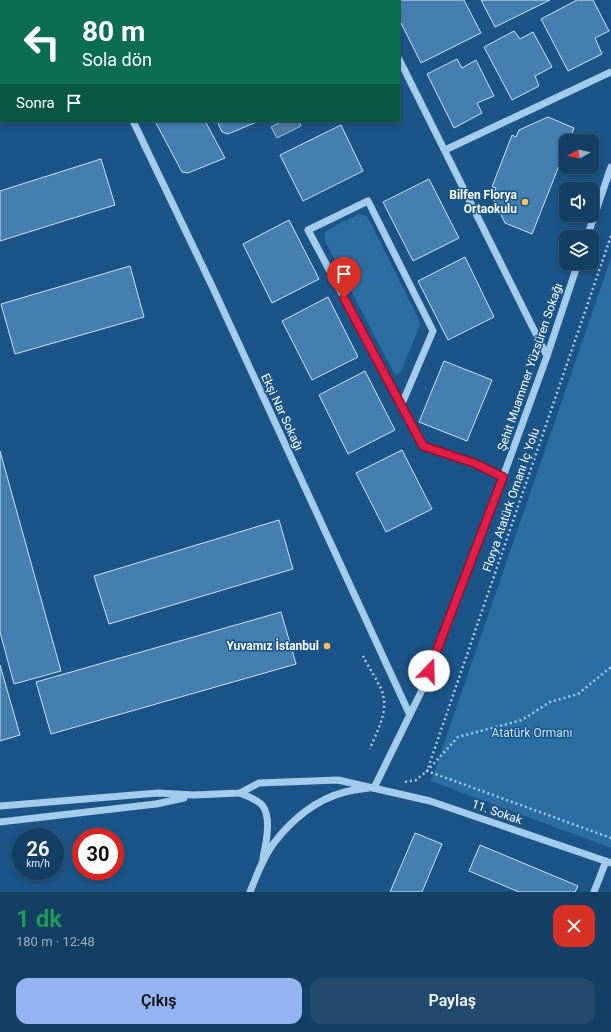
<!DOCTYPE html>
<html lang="tr">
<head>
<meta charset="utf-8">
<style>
	:root { --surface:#143f64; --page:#214a6d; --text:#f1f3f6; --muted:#9dafbf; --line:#335878; --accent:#95b2f1 }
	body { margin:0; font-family:Roboto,sans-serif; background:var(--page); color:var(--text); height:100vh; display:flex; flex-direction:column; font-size:15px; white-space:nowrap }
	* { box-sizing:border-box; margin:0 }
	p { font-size:13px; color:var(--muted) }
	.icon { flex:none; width:22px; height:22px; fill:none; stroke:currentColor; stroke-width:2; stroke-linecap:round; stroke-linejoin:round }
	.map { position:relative; height:892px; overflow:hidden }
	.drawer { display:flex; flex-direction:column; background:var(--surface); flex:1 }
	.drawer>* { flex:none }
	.hud { position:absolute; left:0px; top:0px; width:400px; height:122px; box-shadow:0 2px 6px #0003,0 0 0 1px var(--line); background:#0b6e4f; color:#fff; overflow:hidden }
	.needle { width:26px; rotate:262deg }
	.fabs { position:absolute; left:559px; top:134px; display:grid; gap:8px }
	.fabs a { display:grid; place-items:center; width:40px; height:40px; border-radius:8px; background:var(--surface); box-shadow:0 2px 6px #0003,0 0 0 1px var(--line); font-size:20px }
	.speed { position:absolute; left:12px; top:828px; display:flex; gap:8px; font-size:20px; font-weight:700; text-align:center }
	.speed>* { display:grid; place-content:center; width:52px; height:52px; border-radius:50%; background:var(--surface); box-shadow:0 2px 6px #0003,0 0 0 1px var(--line); line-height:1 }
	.speed small { font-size:10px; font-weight:400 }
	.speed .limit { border:6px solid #d22; background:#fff; color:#111 }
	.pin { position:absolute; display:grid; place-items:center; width:34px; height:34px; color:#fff; margin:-41px -17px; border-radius:50% 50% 50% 0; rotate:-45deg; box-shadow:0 0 4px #0007 }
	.pin .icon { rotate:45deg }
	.me { position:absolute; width:44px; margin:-22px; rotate:21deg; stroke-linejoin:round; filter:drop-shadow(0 0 3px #0008) }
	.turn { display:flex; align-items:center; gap:14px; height:84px; padding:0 16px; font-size:18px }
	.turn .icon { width:52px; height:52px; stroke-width:2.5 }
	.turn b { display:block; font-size:28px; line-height:34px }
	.then { display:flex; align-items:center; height:38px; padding:0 16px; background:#0003; gap:8px; font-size:15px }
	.round { display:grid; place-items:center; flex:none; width:42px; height:42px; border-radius:12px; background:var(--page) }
	.overview { display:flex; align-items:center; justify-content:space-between; height:68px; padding:0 16px }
	h1 { font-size:24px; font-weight:600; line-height:30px; color:#1e9e55 }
	.primary-button { display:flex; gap:8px; margin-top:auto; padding:8px 16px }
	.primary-button a { flex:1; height:46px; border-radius:12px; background:var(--accent); color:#111; font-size:16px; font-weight:600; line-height:46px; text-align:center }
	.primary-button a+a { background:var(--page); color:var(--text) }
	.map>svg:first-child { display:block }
</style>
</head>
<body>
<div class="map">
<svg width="611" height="892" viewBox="0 0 611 892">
	<rect width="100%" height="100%" fill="#1b5486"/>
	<g fill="#2c6da2">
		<polygon points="359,214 367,216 417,316 420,325 401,372 395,375 325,241 325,232 340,223"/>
		<polygon points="611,258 611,848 431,781"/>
	</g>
	<polygon fill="#4f789d" stroke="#96c7ed" points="283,121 299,121 301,126 277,138 271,127"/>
	<g fill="#447faf" stroke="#c8e3f8">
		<polygon points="0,0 39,0 40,1 1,1 1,36"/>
		<polygon points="401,0 464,0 481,33 421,63 399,19 399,1"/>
		<polygon points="481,0 550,0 495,27"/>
		<polygon points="577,0 593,0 609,31 595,38 602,54 568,71 541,19"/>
		<polygon points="514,31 520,39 533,32 552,67 535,76 539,86 512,100 484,47"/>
		<polygon points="457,59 462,68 476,60 494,96 477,103 482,113 454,128 427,74"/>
		<polygon points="548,117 574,128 569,141 566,141 566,148 532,234 505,223 492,197 496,188 492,187 512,135 516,137 519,130"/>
		<polygon points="157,121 205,121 225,158 188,173 182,172 156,123"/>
		<polygon points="217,121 259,121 228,134 222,132"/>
		<polygon points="341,125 363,171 303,201 280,155"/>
		<polygon points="101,159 115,205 0,241 0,191"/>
		<polygon points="429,179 459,238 413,261 383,202"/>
		<polygon points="289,220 319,279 272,303 243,244"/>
		<polygon points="465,257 494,317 448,340 418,281"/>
		<polygon points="130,266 144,317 15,354 1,304"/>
		<polygon points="328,297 358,357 312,380 282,321"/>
		<polygon points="444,361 492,380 467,441 419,422"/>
		<polygon points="365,371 395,430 348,454 319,395"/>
		<polygon points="402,450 432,509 386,532 356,473"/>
		<polygon points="0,451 61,671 14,684 0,632"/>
		<polygon points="279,520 293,569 109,624 94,576"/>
		<polygon points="281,612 296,664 51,734 36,682"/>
		<polygon points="0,665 20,735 0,741"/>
		<polygon points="415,833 442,844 422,892 390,892"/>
		<polygon points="480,845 578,886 575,892 519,892 469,871"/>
	</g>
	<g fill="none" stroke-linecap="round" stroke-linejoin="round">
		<g stroke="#a3cbeb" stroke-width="2.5" stroke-dasharray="2 3" stroke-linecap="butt">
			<polyline points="611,236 427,771 611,838"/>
			<path d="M363,656C368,667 381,685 383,695C388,713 376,733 370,749"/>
			<polyline points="405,782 416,780 427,771 458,737 522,720 550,702 578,694 611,667"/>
		</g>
		<g stroke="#a3cbeb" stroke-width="7">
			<polyline points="75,0 75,1"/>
			<polyline points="371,0 372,1"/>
			<polyline points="399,59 547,356"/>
			<polyline points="133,121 213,288 409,713"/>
			<polyline points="445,150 611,72"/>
			<polyline points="587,237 611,167"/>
			<polyline points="401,406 433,331 368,201 308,230 423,446 475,463 503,477"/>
			<polyline points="374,788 424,686 503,477 547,356 578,263"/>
			<path d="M240,793C245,795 259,801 262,805C272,817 266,844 263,858"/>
			<polyline points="0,806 158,793 194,795 240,793 259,783 338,780 430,801 611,863"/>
			<polyline points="0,822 156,804 184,798"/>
			<path d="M250,892C257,875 263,857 274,843C292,819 317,799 345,792C353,790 361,789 369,788"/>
			<polyline points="594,892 606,861"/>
		</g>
	</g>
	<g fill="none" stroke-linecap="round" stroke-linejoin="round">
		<g stroke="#92132f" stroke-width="10">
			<polyline id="route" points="344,298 423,446 474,463 503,477 429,671"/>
		</g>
		<use href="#route" stroke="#e11d48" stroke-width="7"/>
	</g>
	<g fill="#fcbf60" stroke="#1b5486" stroke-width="1.5">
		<circle cx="525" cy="202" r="4"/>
		<circle cx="327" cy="646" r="4"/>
	</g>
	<g text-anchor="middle" stroke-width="3" stroke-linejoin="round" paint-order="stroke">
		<g font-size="12" font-weight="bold" fill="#fff" stroke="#1b5486" text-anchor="end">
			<text x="517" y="199">Bilfen Florya<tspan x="517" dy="14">Ortaokulu</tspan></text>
			<text x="319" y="650">Yuvamız İstanbul</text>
		</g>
		<g font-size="12" fill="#fff" stroke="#1b5486">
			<text transform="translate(530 367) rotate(-71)" y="4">Şehit Muammer Yüzsüren Sokağı</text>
			<text transform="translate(282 412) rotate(65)" y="4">Ekşi Nar Sokağı</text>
			<text transform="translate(511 500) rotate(-71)" y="4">Florya Atatürk Ornanı İç Yolu</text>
			<text transform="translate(497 812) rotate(19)" y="4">11. Sokak</text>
		</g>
		<g font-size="12" fill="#c8e3f8" stroke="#1b5486">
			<text x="532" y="737">Atatürk Ormanı</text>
		</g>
	</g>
</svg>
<div class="fabs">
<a><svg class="needle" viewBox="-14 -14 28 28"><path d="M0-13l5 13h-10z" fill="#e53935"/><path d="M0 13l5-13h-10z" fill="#9dafbf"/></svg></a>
<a><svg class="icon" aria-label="sound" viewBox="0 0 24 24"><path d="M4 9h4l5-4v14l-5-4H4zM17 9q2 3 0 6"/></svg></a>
<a><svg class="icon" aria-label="layers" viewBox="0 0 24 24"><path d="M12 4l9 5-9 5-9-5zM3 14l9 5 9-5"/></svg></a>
</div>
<div class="speed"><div>26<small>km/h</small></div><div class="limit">30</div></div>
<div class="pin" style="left:344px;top:298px;background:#d93025"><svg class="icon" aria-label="arrive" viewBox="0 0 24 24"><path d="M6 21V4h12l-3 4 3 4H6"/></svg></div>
<svg class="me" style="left:429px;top:671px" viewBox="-20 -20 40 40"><circle r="19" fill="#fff"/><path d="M0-13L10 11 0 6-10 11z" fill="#e11d48"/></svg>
<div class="hud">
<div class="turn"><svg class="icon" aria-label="left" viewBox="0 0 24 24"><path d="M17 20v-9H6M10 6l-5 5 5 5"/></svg><div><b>80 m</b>Sola dön</div></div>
<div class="then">Sonra<svg class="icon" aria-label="arrive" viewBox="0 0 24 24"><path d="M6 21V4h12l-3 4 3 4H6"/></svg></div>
</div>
</div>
<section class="drawer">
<div class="overview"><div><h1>1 dk</h1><p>180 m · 12:48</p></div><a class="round" style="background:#d93025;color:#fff"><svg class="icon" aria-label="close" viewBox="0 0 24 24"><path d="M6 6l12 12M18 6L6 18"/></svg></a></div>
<div class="primary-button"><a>Çıkış</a><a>Paylaş</a></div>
</section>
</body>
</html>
